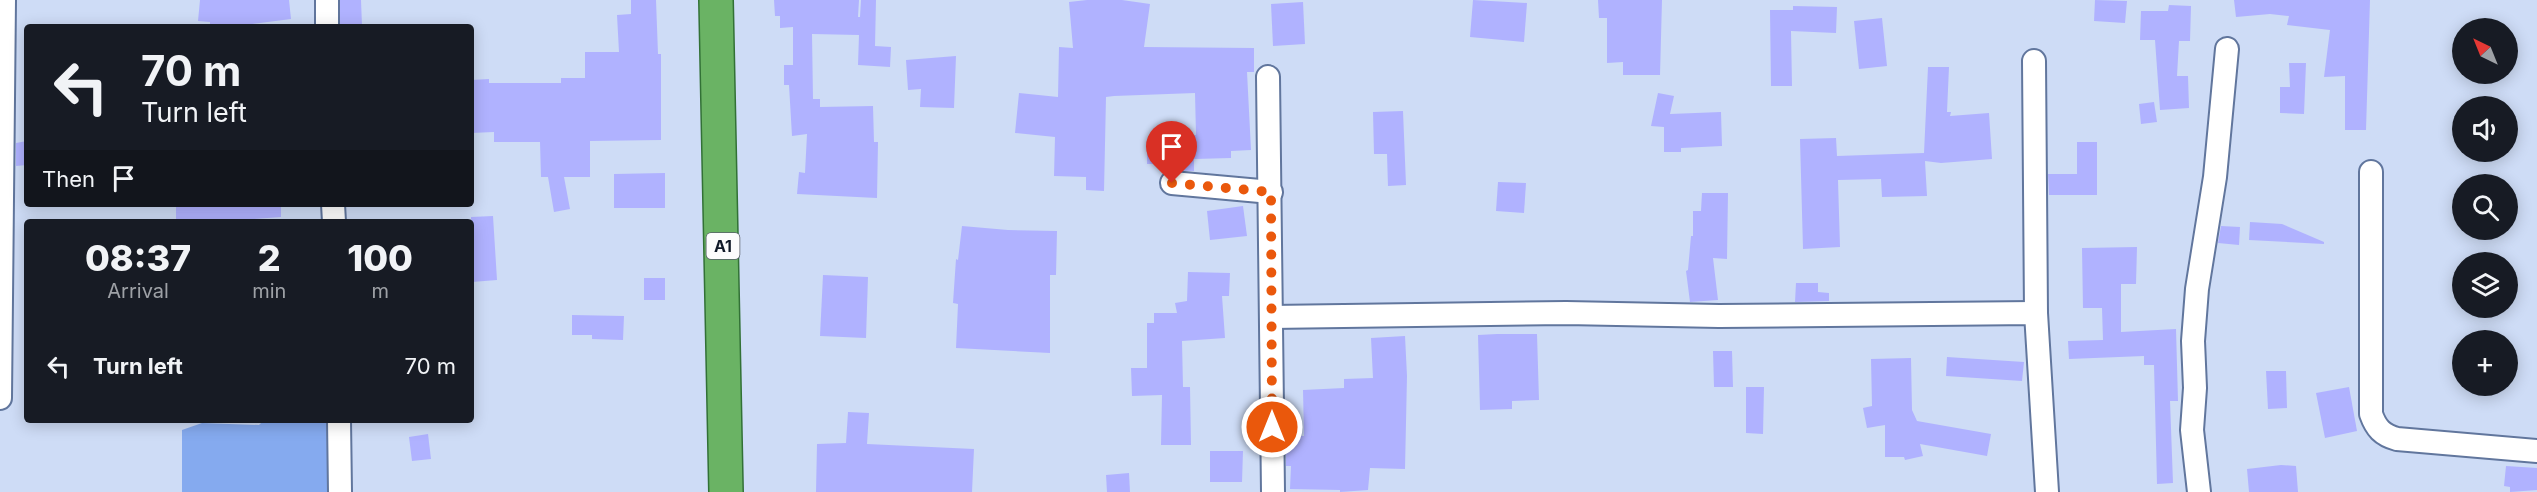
<!DOCTYPE html>
<html lang="en">
<head>
<meta charset="utf-8">
<style>
	:root { --surface:#171b24; --page:#242831; --text:#f1f3f6; --muted:#9ea1a6 }
	body { margin:0; font-family:Inter,sans-serif; background:var(--page); color:var(--text); height:100vh; display:flex; flex-direction:column; font-size:22px; white-space:nowrap }
	* { box-sizing:border-box; margin:0 }
	p { font-size:20px; color:var(--muted) }
	.icon { flex:none; width:33px; height:33px; fill:none; stroke:currentColor; stroke-width:2; stroke-linecap:round; stroke-linejoin:round }
	.map { position:relative; flex:1; overflow:hidden }
	.sheet { position:absolute; left:24px; top:219px; width:450px; height:204px; display:flex; flex-direction:column; background:var(--surface); border-radius:6px; box-shadow:0 3px 15px #0003 }
	.sheet>* { flex:none }
	.hud { position:absolute; left:24px; top:24px; width:450px; height:183px; border-radius:6px; box-shadow:0 3px 15px #0003; background:#171b24; color:var(--text); overflow:hidden }
	.needle { width:39px; rotate:317deg }
	.fabs { position:absolute; left:2452px; top:18px; display:grid; gap:12px }
	.fabs a { display:grid; place-items:center; width:66px; height:66px; border-radius:50%; background:var(--surface); box-shadow:0 3px 15px #0003; font-size:30px }
	.pin { position:absolute; display:grid; place-items:center; width:51px; height:51px; color:#fff; margin:-62px -26px; border-radius:50% 50% 50% 0; rotate:-45deg; box-shadow:0 0 6px #0007 }
	.pin .icon { rotate:45deg }
	.me { position:absolute; width:66px; margin:-33px; rotate:0deg; stroke-linejoin:round; filter:drop-shadow(0 0 4px #0008) }
	.turn { display:flex; align-items:center; gap:21px; height:126px; padding:0 18px; font-size:27px }
	.turn .icon { width:78px; height:78px; stroke-width:2.5 }
	.turn b { display:block; font-size:42px; line-height:51px }
	.then { display:flex; align-items:center; height:57px; padding:0 18px; background:#0003; gap:12px; font-size:22px }
	.eta { display:flex; justify-content:space-evenly; align-items:center; height:102px; text-align:center }
	.eta b { font-size:36px; font-weight:800; line-height:42px }
	ul { padding:0; list-style:none }
	li { display:flex; align-items:center; gap:18px; height:90px; padding:0 18px }
	li div { flex:1 }
	li b { display:block; font-size:22px }
	li em { font-style:normal }
	.map>svg:first-child { display:block }
</style>
</head>
<body>
<div class="map">
<svg width="2537" height="492" viewBox="0 0 2537 492">
	<rect width="100%" height="100%" fill="#cedcf6"/>
	<polygon fill="#85aaef" points="264,420 327,420 330,492 182,492 182,430 202,423 259,425"/>
	<g fill="#b0b2ff">
		<polygon points="200,0 289,0 291,19 229,27 210,27 210,22 198,21"/>
		<polygon points="340,0 361,0 362,26 340,27"/>
		<polygon points="631,0 656,0 658,54 661,54 661,140 590,141 590,177 564,177 570,209 554,212 548,177 541,177 540,142 494,142 494,132 471,133 471,80 489,79 489,83 561,83 561,78 585,78 585,52 619,52 617,15 631,14"/>
		<polygon points="774,0 859,0 858,17 860,17 861,0 876,0 875,46 891,47 890,67 858,65 859,35 812,34 813,99 820,99 820,107 873,106 874,142 878,142 877,198 797,194 799,172 805,173 807,134 792,136 789,85 784,85 784,65 793,65 793,27 780,28 780,16 775,16"/>
		<polygon points="1087,0 1122,0 1150,4 1144,47 1254,48 1254,72 1247,72 1251,150 1231,151 1231,158 1194,159 1194,171 1168,170 1168,164 1147,164 1147,146 1168,145 1168,136 1196,135 1195,93 1114,96 1106,97 1104,191 1086,190 1086,177 1054,176 1055,137 1015,133 1019,93 1058,97 1059,47 1073,48 1069,2"/>
		<polygon points="1473,0 1527,3 1524,42 1470,37"/>
		<polygon points="1598,0 1662,0 1660,75 1623,75 1623,62 1607,63 1607,18 1599,18"/>
		<polygon points="2095,0 2127,1 2125,23 2094,21"/>
		<polygon points="2234,0 2370,0 2366,130 2345,130 2345,76 2324,77 2330,30 2287,25 2289,16 2270,14 2236,17"/>
		<polygon points="1303,2 1305,44 1273,46 1271,4"/>
		<polygon points="2169,5 2191,6 2190,41 2179,41 2177,76 2188,76 2189,108 2160,110 2155,40 2140,40 2141,11 2168,11"/>
		<polygon points="1793,6 1837,7 1836,33 1791,31 1792,86 1771,86 1770,10 1793,10"/>
		<polygon points="1882,18 1887,66 1859,69 1854,21"/>
		<polygon points="956,56 954,108 920,107 921,89 908,90 906,60"/>
		<polygon points="2289,63 2306,63 2304,114 2280,113 2280,87 2290,87"/>
		<polygon points="1928,67 1949,67 1947,112 1951,112 1950,116 1989,113 1992,159 1941,163 1925,161 1927,196 1882,197 1881,179 1838,180 1840,247 1803,249 1800,139 1836,138 1837,156 1924,153"/>
		<polygon points="1658,93 1674,96 1670,114 1721,112 1722,146 1681,148 1681,152 1664,152 1664,127 1651,126"/>
		<polygon points="2154,102 2157,122 2141,124 2139,104"/>
		<polygon points="1403,111 1406,185 1388,186 1387,154 1374,154 1373,112"/>
		<polygon points="27,141 27,165 16,166 16,143"/>
		<polygon points="2077,142 2097,142 2097,195 2049,195 2048,174 2077,174"/>
		<polygon points="665,173 665,208 614,208 614,174"/>
		<polygon points="1498,182 1526,183 1524,213 1496,211"/>
		<polygon points="1702,193 1728,193 1727,259 1713,258 1718,300 1690,302 1686,271 1688,270 1691,236 1693,236 1693,211 1701,211"/>
		<polygon points="176,204 281,204 281,217 215,222 176,222"/>
		<polygon points="1243,206 1247,236 1210,240 1207,211"/>
		<polygon points="493,216 497,280 472,282 471,217"/>
		<polygon points="2250,222 2282,224 2324,242 2324,244 2249,240"/>
		<polygon points="962,226 1008,230 1057,231 1056,275 1050,275 1050,353 956,348 958,304 953,303 956,259 958,260"/>
		<polygon points="2221,226 2240,227 2239,245 2218,243"/>
		<polygon points="2137,247 2136,284 2121,284 2121,332 2176,329 2178,401 2170,401 2173,483 2157,484 2154,365 2144,365 2144,356 2069,359 2068,341 2103,340 2102,308 2083,308 2082,248"/>
		<polygon points="1188,272 1230,273 1229,296 1222,296 1225,338 1182,341 1183,387 1190,387 1191,445 1161,445 1162,395 1132,396 1131,368 1147,368 1147,323 1154,323 1154,313 1177,313 1175,303 1187,301"/>
		<polygon points="823,275 868,277 866,338 820,336"/>
		<rect x="644" y="278" width="21" height="22"/>
		<polygon points="1796,283 1818,283 1818,292 1829,293 1829,301 1795,302"/>
		<polygon points="572,315 624,316 623,340 592,339 592,335 572,335"/>
		<polygon points="1497,334 1537,334 1539,400 1512,401 1512,409 1480,410 1478,335"/>
		<polygon points="1405,336 1407,376 1405,469 1370,468 1368,490 1340,492 1340,490 1290,489 1291,466 1286,466 1286,444 1296,444 1297,436 1304,436 1303,390 1344,388 1344,379 1373,378 1371,338"/>
		<polygon points="1713,351 1732,351 1733,387 1714,387"/>
		<polygon points="1947,357 2024,362 2022,381 1946,376"/>
		<polygon points="1911,358 1912,410 1917,421 1991,434 1987,456 1920,444 1923,456 1905,460 1904,457 1885,457 1885,425 1867,428 1863,408 1872,406 1871,359"/>
		<polygon points="2266,371 2286,371 2287,408 2268,409"/>
		<polygon points="1746,387 1764,387 1763,434 1746,433"/>
		<polygon points="2349,387 2357,431 2325,438 2316,393"/>
		<polygon points="848,412 869,413 867,444 974,449 972,492 816,492 817,444 846,443"/>
		<polygon points="428,434 431,459 412,461 409,437"/>
		<polygon points="1210,451 1243,451 1242,482 1210,482"/>
		<polygon points="2281,465 2296,466 2298,492 2249,492 2247,469"/>
		<polygon points="2506,466 2537,468 2537,490 2510,492 2510,487 2504,486"/>
		<polygon points="1129,473 1130,492 1107,492 1106,475"/>
	</g>
	<g fill="none" stroke-linecap="round" stroke-linejoin="round">
		<g stroke="#61769d" stroke-width="26">
			<g id="minor">
				<polyline points="327,0 327,27"/>
				<polyline points="2034,61 2036,313"/>
				<polyline points="1268,77 1273,492"/>
				<path d="M2371,172V414C2376,428 2382,435 2397,439L2537,451"/>
				<polyline points="1172,183 1271,192"/>
				<polyline points="333,204 334,222"/>
				<polyline points="1271,317 1566,313 1719,316 2036,313 2047,492"/>
				<polyline points="0,398 4,0"/>
				<polyline points="339,420 340,492"/>
				<polyline points="2199,492 2192,430 2195,388 2193,341 2197,289 2215,177 2227,49"/>
			</g>
		</g>
		<g stroke="#327136" stroke-width="36">
			<polyline id="trunk" points="716,0 726,492"/>
		</g>
		<use href="#minor" stroke="#fff" stroke-width="22"/>
		<use href="#trunk" stroke="#6ab364" stroke-width="33"/>
	</g>
	<g fill="none" stroke-linecap="round" stroke-linejoin="round">
		<polyline stroke="#ea580c" stroke-width="10" stroke-dasharray="0 18" points="1172,183 1271,192 1272,427"/>
	</g>
	<g text-anchor="middle" stroke-width="4.5" stroke-linejoin="round" paint-order="stroke">
		<rect fill="#fcfcfc" stroke="#575d68" stroke-width="1.5" x="706.5" y="233" width="33" height="26" rx="4.5"/>
		<g font-size="16" font-weight="bold" fill="#101928">
			<text x="723" y="252">A1</text>
		</g>
	</g>
</svg>
<div class="fabs">
<a><svg class="needle" viewBox="-14 -14 28 28"><path d="M0-13l5 13h-10z" fill="#e53935"/><path d="M0 13l5-13h-10z" fill="#9ea1a6"/></svg></a>
<a><svg class="icon" aria-label="sound" viewBox="0 0 24 24"><path d="M4 9h4l5-4v14l-5-4H4zM17 9q2 3 0 6"/></svg></a>
<a><svg class="icon" aria-label="search" viewBox="0 0 24 24"><circle cx="10" cy="10" r="6"/><path d="M15 15l6 6"/></svg></a>
<a><svg class="icon" aria-label="layers" viewBox="0 0 24 24"><path d="M12 4l9 5-9 5-9-5zM3 14l9 5 9-5"/></svg></a>
<a>+</a>
</div>
<div class="pin" style="left:1172px;top:183px;background:#d93025"><svg class="icon" aria-label="arrive" viewBox="0 0 24 24"><path d="M6 21V4h12l-3 4 3 4H6"/></svg></div>
<svg class="me" style="left:1272px;top:427px" viewBox="-20 -20 40 40"><circle r="17" fill="#ea580c" stroke="#fff" stroke-width="3"/><path d="M0-11L8 9 0 5-8 9z" fill="#fff"/></svg>
<div class="hud">
<div class="turn"><svg class="icon" aria-label="left" viewBox="0 0 24 24"><path d="M17 20v-9H6M10 6l-5 5 5 5"/></svg><div><b>70 m</b>Turn left</div></div>
<div class="then">Then<svg class="icon" aria-label="arrive" viewBox="0 0 24 24"><path d="M6 21V4h12l-3 4 3 4H6"/></svg></div>
</div>
<section class="sheet">
<div class="eta">
<div><b>08:37</b><p>Arrival</p></div>
<div><b>2</b><p>min</p></div>
<div><b>100</b><p>m</p></div>
</div>
<ul>
<li><svg class="icon" aria-label="left" viewBox="0 0 24 24"><path d="M17 20v-9H6M10 6l-5 5 5 5"/></svg><div><b>Turn left</b></div><em>70 m</em></li>
</ul>
</section>
</div>
</body>
</html>
